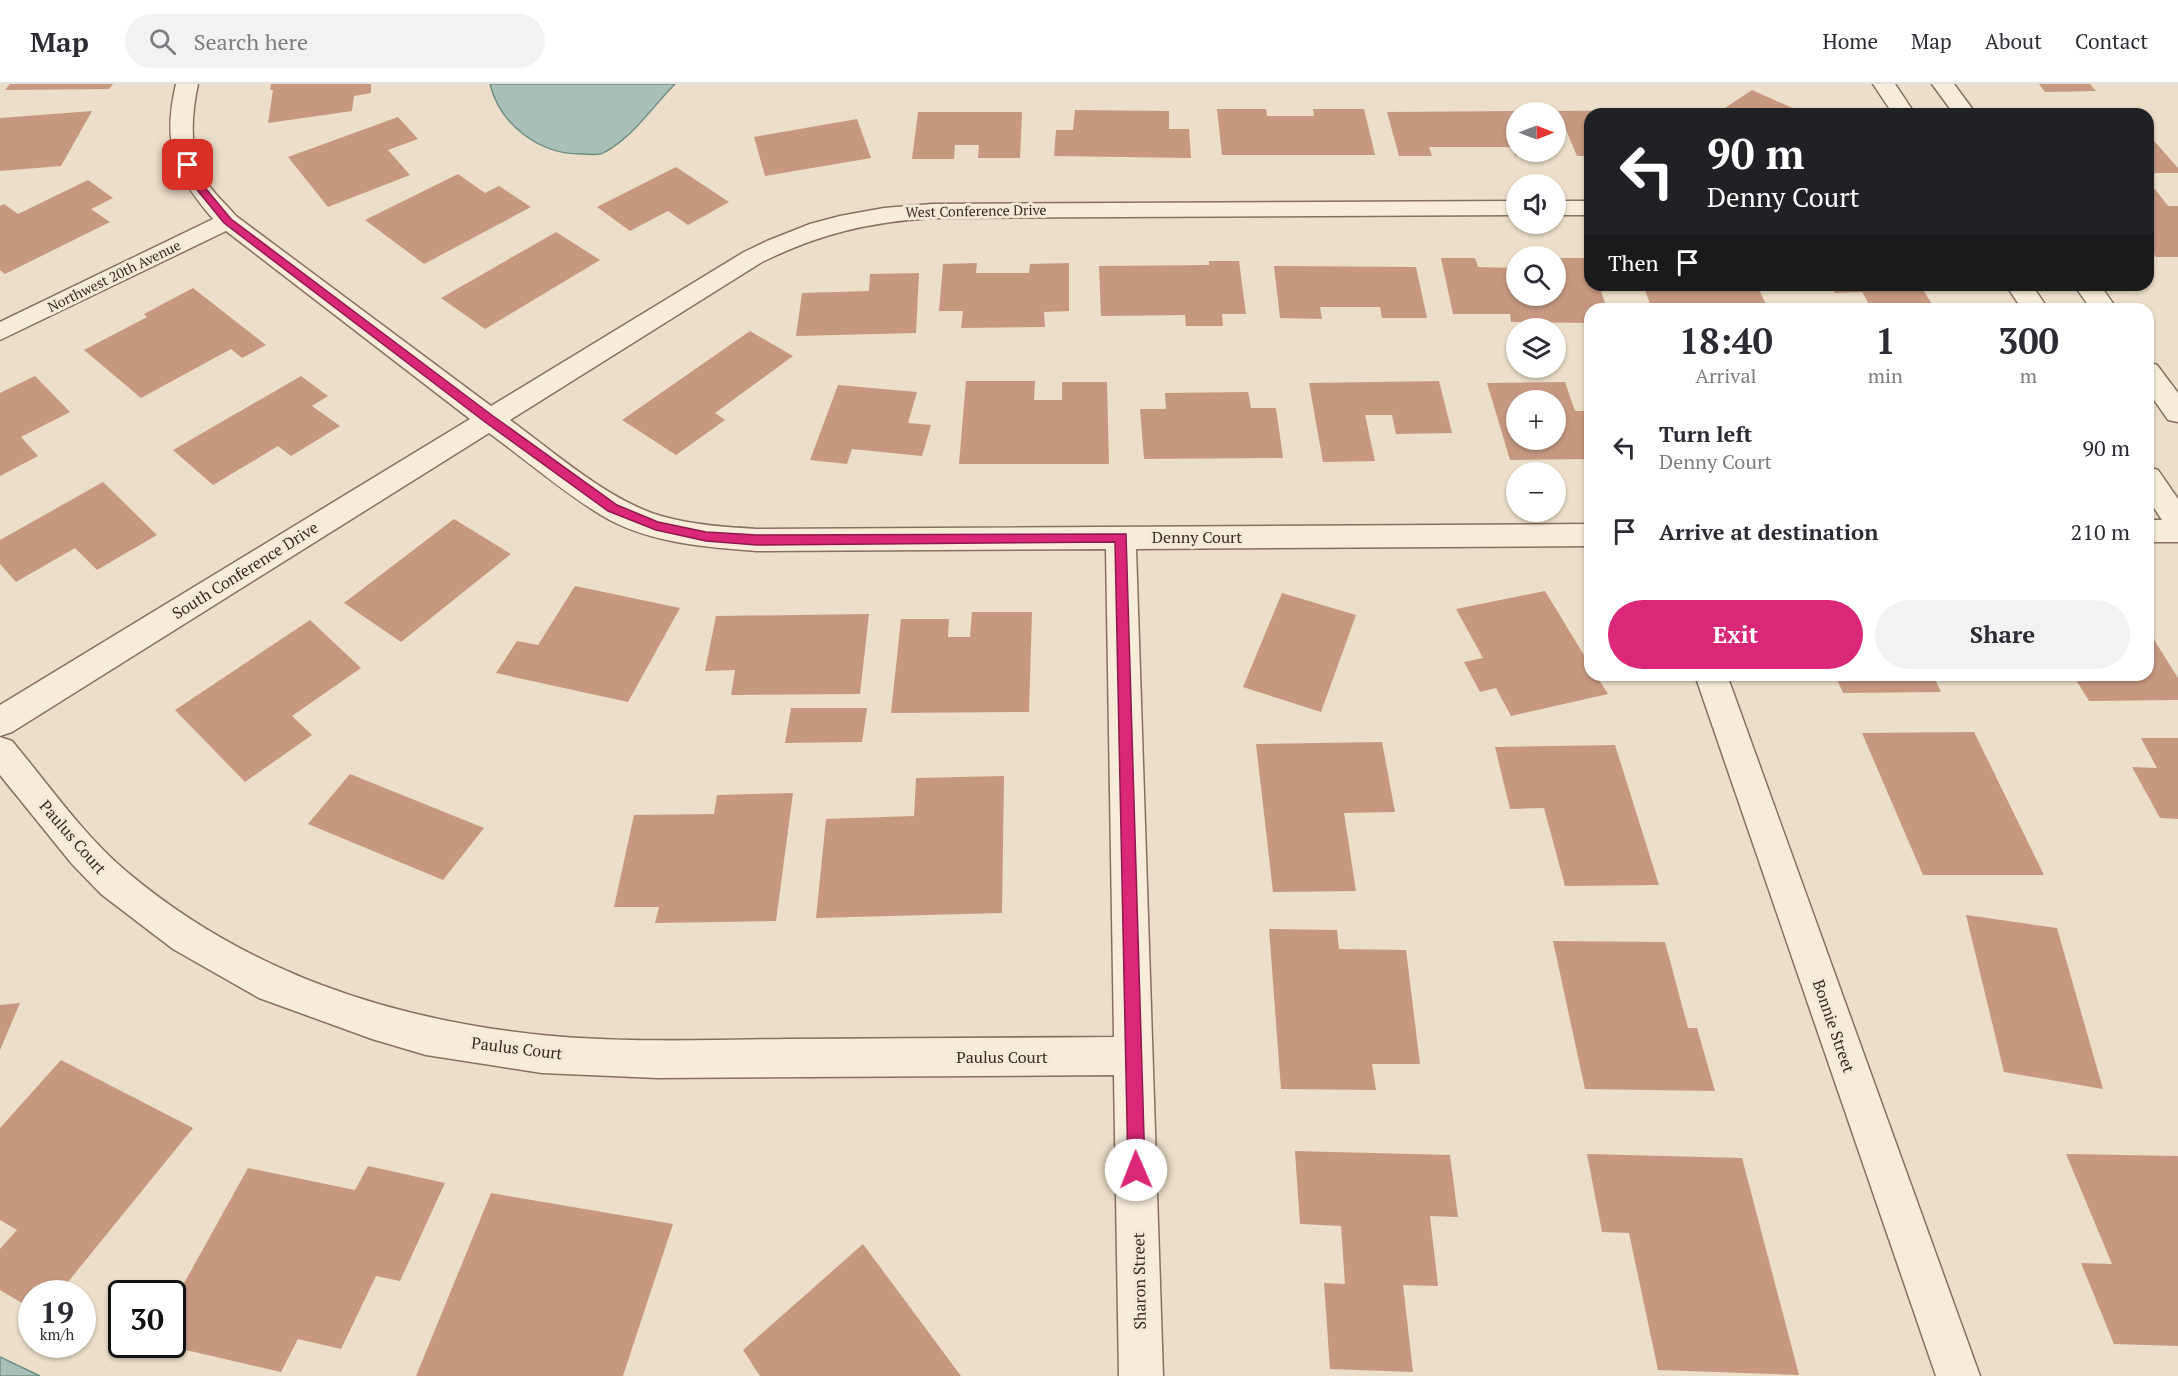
<!DOCTYPE html>
<html lang="en">
<head>
<meta charset="utf-8">
<style>
	:root { --surface:#fff; --page:#f2f2f3; --text:#2b2b33; --muted:#7c7c81; --line:#e1e1e2; --accent:#db2777 }
	body { margin:0; font-family:"PT Serif",serif; background:var(--page); color:var(--text); height:100vh; display:flex; flex-direction:column; font-size:22px; white-space:nowrap }
	* { box-sizing:border-box; margin:0 }
	p { font-size:20px; color:var(--muted) }
	.icon { flex:none; width:33px; height:33px; fill:none; stroke:currentColor; stroke-width:2; stroke-linecap:round; stroke-linejoin:round }
	.map { position:relative; flex:1; overflow:hidden }
	.drawer { position:absolute; left:1584px; top:219px; width:570px; height:378px; display:flex; flex-direction:column; background:var(--surface); border-radius:18px; box-shadow:0 2px 4px #0004 }
	.drawer>* { flex:none }
	.hud { position:absolute; left:1584px; top:24px; width:570px; height:183px; border-radius:18px; box-shadow:0 2px 4px #0004; background:#202124; color:#fff; overflow:hidden }
	.needle { width:39px; rotate:90deg }
	.fabs { position:absolute; left:1506px; top:18px; display:grid; gap:12px }
	.fabs a { display:grid; place-items:center; width:60px; height:60px; border-radius:50%; background:var(--surface); box-shadow:0 2px 4px #0004; font-size:30px }
	.speed { position:absolute; left:18px; top:1196px; display:flex; gap:12px; font-size:30px; font-weight:700; text-align:center }
	.speed>* { display:grid; place-content:center; width:78px; height:78px; border-radius:50%; background:var(--surface); box-shadow:0 2px 4px #0004; line-height:1 }
	.speed small { font-size:15px; font-weight:400 }
	.speed .limit { border:3px solid #111; border-radius:9px; background:#fff; color:#111 }
	.pin { position:absolute; display:grid; place-items:center; width:51px; height:51px; color:#fff; margin:-26px; border-radius:12px; box-shadow:0 3px 9px #0006 }
	.me { position:absolute; width:66px; margin:-33px; rotate:359deg; stroke-linejoin:round; filter:drop-shadow(0 0 4px #0008) }
	.turn { display:flex; align-items:center; gap:21px; height:126px; padding:0 24px; font-size:27px }
	.turn .icon { width:78px; height:78px; stroke-width:2.5 }
	.turn b { display:block; font-size:42px; line-height:51px }
	.then { display:flex; align-items:center; height:57px; padding:0 24px; background:#0003; gap:12px; font-size:22px }
	.eta { display:flex; justify-content:space-evenly; align-items:center; height:102px; text-align:center }
	.eta b { font-size:36px; font-weight:800; line-height:42px }
	.action { display:flex; gap:12px; margin-top:auto; padding:12px 24px }
	.action a { flex:1; height:69px; border-radius:36px; background:var(--accent); color:#fff; font-size:24px; font-weight:800; line-height:69px; text-align:center }
	.action a+a { background:var(--page); color:var(--text) }
	ul { padding:0; list-style:none }
	li { display:flex; align-items:center; gap:18px; height:84px; padding:0 24px }
	li div { flex:1 }
	li b { display:block; font-size:22px }
	li em { font-style:normal }
	header { display:flex; align-items:center; gap:36px; box-sizing:border-box; height:84px; padding:0 30px; background:var(--surface); border-bottom:2px solid var(--line) }
	header strong { font-size:28px }
	nav { display:flex; gap:33px; margin-inline-start:auto; font-size:21px }
	.search { width:420px; height:54px; background:var(--page); display:flex; align-items:center; gap:15px; box-sizing:border-box; padding:0 21px; border-radius:33px; color:var(--muted); font-size:22px }
	.map>svg:first-child { display:block }
</style>
</head>
<body>
<header>
<strong>Map</strong>
<div class="search"><svg class="icon" aria-label="search" viewBox="0 0 24 24"><circle cx="10" cy="10" r="6"/><path d="M15 15l6 6"/></svg>Search here</div>
<nav><a>Home</a><a>Map</a><a>About</a><a>Contact</a></nav>
</header>
<div class="map">
<svg width="2178" height="1292" viewBox="0 0 2178 1292">
	<rect width="100%" height="100%" fill="#ecdec8"/>
	<g fill="#a8c0b7" stroke="#6f8e84" stroke-width="1.5">
		<path d="M490,0H675C652,23 634,52 605,68C600,72 590,70 583,70C540,71 500,41 490,0Z"/>
		<polygon points="0,1273 40,1292 0,1292"/>
	</g>
	<g fill="#c79880" fill-rule="evenodd">
		<polygon points="10,0 113,0 109,5 5,6"/>
		<polygon points="271,0 371,0 371,9 354,12 352,27 268,39 273,6 270,6"/>
		<polygon points="2039,0 2090,0 2096,7 2045,8"/>
		<polygon points="1752,6 1806,30 1716,30"/>
		<polygon points="1217,25 1266,25 1267,32 1314,32 1313,25 1364,25 1375,71 1222,71"/>
		<polygon points="1075,26 1169,27 1169,45 1189,45 1191,74 1054,72 1056,46 1073,46"/>
		<polygon points="1660,26 1662,30 1590,30 1590,72 1577,72 1558,27"/>
		<polygon points="92,27 61,82 0,87 0,34"/>
		<polygon points="1516,27 1516,68 1550,68 1551,71 1516,71 1516,73 1512,63 1429,63 1432,72 1399,72 1387,28"/>
		<polygon points="918,28 1022,28 1020,74 978,74 979,61 955,61 954,75 912,75"/>
		<polygon points="398,33 418,55 388,66 410,91 328,123 288,73"/>
		<polygon points="857,35 871,74 765,92 754,53"/>
		<polygon points="2148,50 2178,84 2178,89 2148,89"/>
		<polygon points="676,83 729,118 688,141 668,127 630,147 597,123"/>
		<polygon points="458,90 485,109 499,102 531,123 424,180 365,136"/>
		<polygon points="88,96 113,114 91,125 110,138 5,190 0,186 0,122 4,120 18,130"/>
		<polygon points="2148,105 2155,105 2168,122 2178,122 2178,173 2156,173 2148,163"/>
		<polygon points="556,148 600,176 485,245 441,214"/>
		<polygon points="1441,174 1475,174 1478,183 1516,184 1516,212 1556,212 1556,184 1559,184 1556,174 1590,174 1590,201 1599,201 1607,225 1590,225 1590,239 1511,238 1510,230 1453,230"/>
		<polygon points="1209,177 1239,177 1246,230 1222,230 1223,242 1186,242 1185,231 1101,232 1099,182 1209,181"/>
		<polygon points="977,179 976,189 1029,189 1030,180 1069,179 1069,227 1044,228 1045,243 961,244 963,227 939,227 943,180"/>
		<polygon points="1274,182 1416,183 1427,234 1382,234 1380,223 1320,223 1322,235 1280,234"/>
		<polygon points="919,189 916,249 796,252 802,209 869,207 870,190"/>
		<polygon points="1643,201 1757,201 1768,225 1652,225"/>
		<polygon points="1831,201 1920,201 1935,225 1872,225 1862,208 1835,209"/>
		<polygon points="193,204 266,261 242,274 231,265 141,314 84,266 147,233 144,230"/>
		<polygon points="750,247 793,272 715,329 725,336 676,371 622,336"/>
		<polygon points="35,292 70,328 21,353 38,372 0,392 0,309"/>
		<polygon points="301,292 328,312 312,322 340,342 291,372 278,362 213,401 173,366"/>
		<polygon points="966,297 1035,297 1034,316 1062,316 1062,298 1107,298 1109,380 959,380"/>
		<polygon points="1439,297 1452,349 1396,350 1392,331 1365,331 1375,377 1323,378 1309,299"/>
		<path d="M1565,298L1575,327H1590V375L1510,376L1487,299ZM1516,316H1556V356H1516Z"/>
		<polygon points="838,301 917,308 908,339 931,341 922,372 852,365 847,380 810,376"/>
		<polygon points="1248,308 1251,324 1276,324 1283,374 1144,375 1140,325 1166,325 1165,309"/>
		<polygon points="103,398 157,451 97,486 75,464 16,498 0,480 0,456"/>
		<polygon points="454,435 511,470 401,558 344,519"/>
		<polygon points="575,502 680,524 628,618 496,589 517,557 538,561"/>
		<polygon points="1545,507 1590,581 1590,591 1596,591 1608,610 1511,632 1496,604 1480,608 1464,578 1483,574 1456,525"/>
		<polygon points="1282,509 1356,531 1321,628 1243,603"/>
		<polygon points="972,528 1032,528 1029,628 891,629 901,535 949,535 948,553 970,553"/>
		<polygon points="869,530 860,610 731,611 735,586 705,587 716,532"/>
		<polygon points="310,536 361,584 292,632 312,651 245,698 175,626"/>
		<polygon points="2148,546 2178,594 2178,616 2089,617 2073,591 2148,591"/>
		<polygon points="1835,591 1933,591 1941,608 1843,609"/>
		<polygon points="791,624 867,624 862,658 785,659"/>
		<polygon points="1974,648 2044,791 1923,791 1862,649"/>
		<polygon points="2141,654 2178,654 2178,735 2160,734 2132,683 2157,684"/>
		<polygon points="1382,658 1395,728 1344,729 1356,807 1273,808 1256,660"/>
		<polygon points="1615,661 1659,801 1565,802 1544,724 1510,725 1495,663"/>
		<polygon points="350,690 484,744 443,796 308,740"/>
		<polygon points="1004,692 1002,829 816,834 826,735 914,732 916,694"/>
		<polygon points="793,709 776,837 655,839 659,823 614,823 634,731 714,730 717,711"/>
		<polygon points="1966,831 2057,844 2103,1005 2004,988"/>
		<polygon points="1269,845 1337,846 1339,865 1406,866 1420,980 1372,980 1376,1006 1281,1005"/>
		<polygon points="1553,857 1665,858 1688,944 1697,944 1715,1007 1585,1005"/>
		<polygon points="20,919 0,966 0,921"/>
		<polygon points="61,976 193,1044 59,1209 32,1209 32,1225 0,1206 0,1165 17,1146 0,1136 0,1044"/>
		<polygon points="1295,1067 1450,1071 1458,1133 1430,1132 1438,1202 1403,1201 1413,1288 1330,1285 1324,1199 1345,1200 1341,1142 1300,1140"/>
		<polygon points="1587,1070 1742,1074 1799,1291 1658,1286 1629,1149 1602,1148"/>
		<polygon points="2066,1070 2178,1072 2178,1262 2114,1260 2081,1179 2112,1180"/>
		<polygon points="368,1082 445,1099 400,1197 376,1192 341,1265 298,1255 281,1288 164,1261 172,1260 172,1221 248,1084 355,1106"/>
		<polygon points="491,1109 673,1140 623,1292 416,1292"/>
		<polygon points="863,1160 961,1292 760,1292 743,1266"/>
	</g>
	<g fill="none" stroke-linecap="round" stroke-linejoin="round">
		<g stroke="#86705e" stroke-width="3">
			<g id="minor">
				<path d="M176,0H198C191,32 188,72 208,100C216,112 227,121 236,132L491,322L744,168L767,157L810,140L840,132L884,124L932,120L1516,117V131L932,134C868,138 819,150 762,178L510,336C554,368 609,417 661,432C692,441 725,443 757,445L1590,440V462L1136,465L1163,1292H1119L1114,991L658,994L542,989L426,971L372,955L259,914L173,865L101,810L72,780L0,691V653L12,657C49,701 83,751 127,788C246,888 388,935 541,951C623,959 706,956 788,955C897,954 1005,954 1114,953L1106,465L757,467C705,463 647,459 601,431C563,408 525,375 489,349L12,648L0,652V621L470,335L226,147L0,256V238L213,135C174,90 162,60 176,0Z"/>
				<polygon points="1873,0 1895,0 1915,30 1893,30"/>
				<polygon points="1932,0 1954,0 1976,30 1954,30"/>
				<rect x="1556" y="117" width="34" height="14"/>
				<polygon points="2006,201 2032,201 2048,225 2022,225"/>
				<polygon points="2074,201 2100,201 2117,225 2091,225"/>
				<polygon points="2148,278 2157,281 2178,309 2178,338 2168,336 2148,307"/>
				<polygon points="2148,383 2158,386 2178,415 2178,458 2148,458 2148,436 2162,436 2148,415"/>
				<polygon points="1695,591 1727,591 1980,1292 1936,1292"/>
			</g>
		</g>
		<use href="#minor" fill="#f7ecda" fill-rule="evenodd"/>
	</g>
	<polygon fill="#db2777" stroke="#8e194d" stroke-width="1.5" points="185,79 192,79 202,100 231,135 493,332 617,421 658,438 706,448 757,451 1126,450 1145,1086 1142,1092 1136,1095 1130,1092 1128,1086 1115,458 757,461 706,457 656,446 608,427 485,338 224,139 194,102 184,81"/>
	<g text-anchor="middle" stroke-width="6" stroke-linejoin="round" paint-order="stroke">
		<g font-size="14" fill="#382a21" stroke="#f3e9d7">
			<text transform="translate(976 127) rotate(-1)" y="5">West Conference Drive</text>
			<text transform="translate(114 192) rotate(-26)" y="5">Northwest 20th Avenue</text>
		</g>
		<g font-size="16" fill="#382a21" stroke="#f3e9d7">
			<text x="1197" y="459">Denny Court</text>
			<text transform="translate(245 486) rotate(-32)" y="6">South Conference Drive</text>
			<text transform="translate(73 753) rotate(49)" y="6">Paulus Court</text>
			<text transform="translate(1834 942) rotate(71)" y="6">Bonnie Street</text>
			<text transform="translate(517 964) rotate(7)" y="6">Paulus Court</text>
			<text x="1002" y="979">Paulus Court</text>
			<text transform="translate(1139 1197) rotate(-91)" y="6">Sharon Street</text>
		</g>
	</g>
</svg>
<div class="fabs">
<a><svg class="needle" viewBox="-14 -14 28 28"><path d="M0-13l5 13h-10z" fill="#e53935"/><path d="M0 13l5-13h-10z" fill="#7c7c81"/></svg></a>
<a><svg class="icon" aria-label="sound" viewBox="0 0 24 24"><path d="M4 9h4l5-4v14l-5-4H4zM17 9q2 3 0 6"/></svg></a>
<a><svg class="icon" aria-label="search" viewBox="0 0 24 24"><circle cx="10" cy="10" r="6"/><path d="M15 15l6 6"/></svg></a>
<a><svg class="icon" aria-label="layers" viewBox="0 0 24 24"><path d="M12 4l9 5-9 5-9-5zM3 14l9 5 9-5"/></svg></a>
<a>+</a>
<a>−</a>
</div>
<div class="speed"><div>19<small>km/h</small></div><div class="limit">30</div></div>
<div class="pin" style="left:188px;top:81px;background:#d93025"><svg class="icon" aria-label="arrive" viewBox="0 0 24 24"><path d="M6 21V4h12l-3 4 3 4H6"/></svg></div>
<svg class="me" style="left:1136px;top:1086px" viewBox="-20 -20 40 40"><circle r="19" fill="#fff"/><path d="M0-13L10 11 0 6-10 11z" fill="#db2777"/></svg>
<div class="hud">
<div class="turn"><svg class="icon" aria-label="left" viewBox="0 0 24 24"><path d="M17 20v-9H6M10 6l-5 5 5 5"/></svg><div><b>90 m</b>Denny Court</div></div>
<div class="then">Then<svg class="icon" aria-label="arrive" viewBox="0 0 24 24"><path d="M6 21V4h12l-3 4 3 4H6"/></svg></div>
</div>
<section class="drawer">
<div class="eta">
<div><b>18:40</b><p>Arrival</p></div>
<div><b>1</b><p>min</p></div>
<div><b>300</b><p>m</p></div>
</div>
<ul>
<li><svg class="icon" aria-label="left" viewBox="0 0 24 24"><path d="M17 20v-9H6M10 6l-5 5 5 5"/></svg><div><b>Turn left</b><p>Denny Court</p></div><em>90 m</em></li>
<li><svg class="icon" aria-label="arrive" viewBox="0 0 24 24"><path d="M6 21V4h12l-3 4 3 4H6"/></svg><div><b>Arrive at destination</b></div><em>210 m</em></li>
</ul>
<div class="action"><a>Exit</a><a>Share</a></div>
</section>
</div>
</body>
</html>
